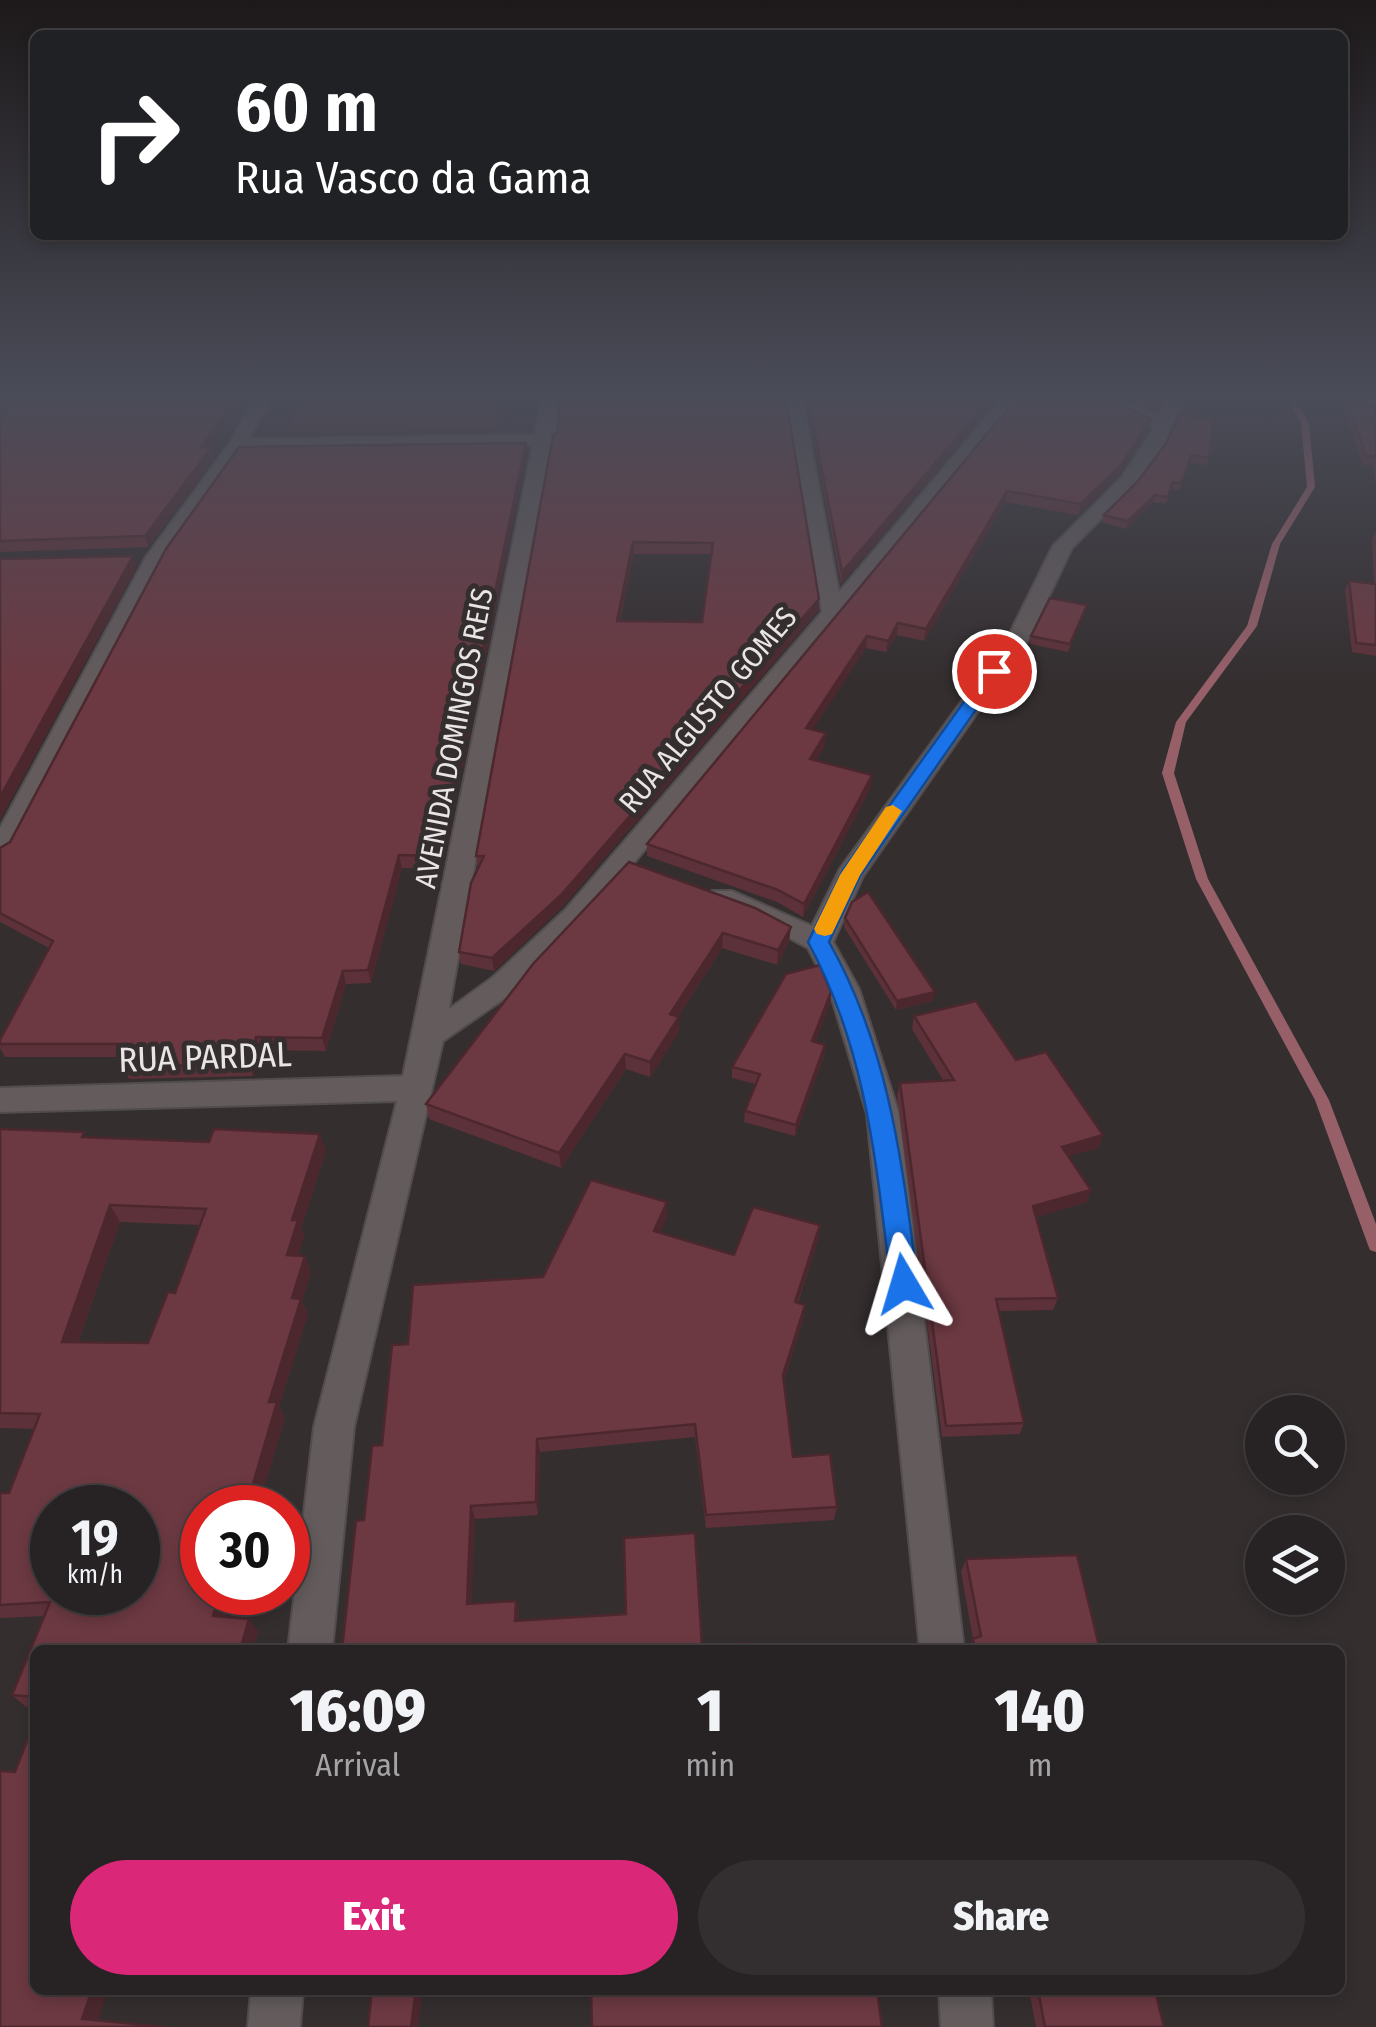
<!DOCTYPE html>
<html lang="en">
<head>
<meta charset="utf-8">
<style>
	:root { --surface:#272223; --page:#332f30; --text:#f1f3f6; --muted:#a4a4a6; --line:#433f41; --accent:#db2777 }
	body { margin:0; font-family:"Fira Sans Condensed",sans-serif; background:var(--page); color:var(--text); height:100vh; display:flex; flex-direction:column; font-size:38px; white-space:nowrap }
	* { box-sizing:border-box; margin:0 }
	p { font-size:32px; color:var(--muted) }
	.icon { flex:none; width:55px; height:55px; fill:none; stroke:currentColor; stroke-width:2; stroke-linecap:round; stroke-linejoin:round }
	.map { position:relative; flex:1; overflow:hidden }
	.side { position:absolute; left:30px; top:1645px; width:1315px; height:350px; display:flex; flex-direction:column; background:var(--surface); border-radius:15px; box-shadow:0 5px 15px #0003,0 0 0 2px var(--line) }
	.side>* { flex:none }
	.banner { position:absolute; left:30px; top:30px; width:1318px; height:210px; border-radius:15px; box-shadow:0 5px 15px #0003,0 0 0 2px var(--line); background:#202124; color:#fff; overflow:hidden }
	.tools { position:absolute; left:1245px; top:1395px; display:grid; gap:20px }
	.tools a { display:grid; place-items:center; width:100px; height:100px; border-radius:50%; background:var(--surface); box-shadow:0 5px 15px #0003,0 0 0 2px var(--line); font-size:50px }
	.speed { position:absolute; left:30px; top:1485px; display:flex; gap:20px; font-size:50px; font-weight:700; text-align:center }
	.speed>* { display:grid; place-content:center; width:130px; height:130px; border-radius:50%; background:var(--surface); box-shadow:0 5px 15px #0003,0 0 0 2px var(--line); line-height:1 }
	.speed small { font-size:25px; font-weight:400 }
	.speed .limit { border:15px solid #d22; background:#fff; color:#111 }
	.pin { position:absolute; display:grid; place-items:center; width:85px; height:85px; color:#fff; margin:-42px; border:5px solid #fff; border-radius:50%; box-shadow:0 2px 10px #0007 }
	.me { position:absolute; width:110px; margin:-55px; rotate:353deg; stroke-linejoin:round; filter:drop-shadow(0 0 8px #0008) }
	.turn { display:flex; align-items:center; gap:35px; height:210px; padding:0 40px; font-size:45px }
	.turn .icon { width:130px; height:130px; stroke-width:2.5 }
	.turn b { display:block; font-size:70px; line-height:85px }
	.eta { display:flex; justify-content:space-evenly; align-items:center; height:170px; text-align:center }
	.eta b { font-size:60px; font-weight:800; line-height:70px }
	.action { display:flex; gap:20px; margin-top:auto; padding:20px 40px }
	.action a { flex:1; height:115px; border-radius:60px; background:var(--accent); color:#fff; font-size:40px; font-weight:800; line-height:115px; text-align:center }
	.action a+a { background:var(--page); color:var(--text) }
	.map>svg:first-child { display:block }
</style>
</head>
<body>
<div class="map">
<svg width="1376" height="2027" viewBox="0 0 1376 2027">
	<rect width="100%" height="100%" fill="#342e2f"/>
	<polygon fill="#543238" points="298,400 499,403 497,431 287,432"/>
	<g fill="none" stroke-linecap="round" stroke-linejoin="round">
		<polygon fill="#976069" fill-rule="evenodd" points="1286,399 1294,399 1309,423 1315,487 1280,544 1257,626 1186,722 1174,773 1208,879 1329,1100 1376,1224 1376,1252 1370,1250 1368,1245 1315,1100 1196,879 1162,773 1176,722 1247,626 1272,544 1307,487 1301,423"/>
		<g stroke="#514c4d" stroke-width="4">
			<g id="minor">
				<polygon points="254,399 270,399 249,439 535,435 542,399 558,399 555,440 550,444 449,1009 493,977 565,910 822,612 786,399 802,399 839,592 1002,399 1019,399 584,923 514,992 443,1041 354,1427 332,1650 288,1650 314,1427 397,1101 0,1112 0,1088 403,1076 533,445 243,449 166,558 13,853 0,861 0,828 146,557 230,443"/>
				<polygon points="1080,399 1131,403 1159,417 1168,399 1184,399 1162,447 1134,485 1072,548 1028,640 863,876 833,942 859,989 899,1114 964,1650 920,1650 867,1114 829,989 808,948 756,920 712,903 708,897 712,891 732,891 812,926 840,869 1007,639 1053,546 1122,477 1154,428 1126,412"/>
				<polygon points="1362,399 1376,399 1376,413 1370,411"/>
				<polygon points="251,1990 303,1990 300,2027 248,2027"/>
				<polygon points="939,1990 991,1990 993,2027 941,2027"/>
			</g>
		</g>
		<use href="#minor" fill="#635b5c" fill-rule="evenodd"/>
	</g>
	<g fill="#5d3139" fill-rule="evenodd">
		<polygon points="17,399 243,399 212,448 214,458 148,547 0,552 0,420"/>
		<polygon points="806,399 997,399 841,584"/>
		<polygon points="1016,399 1151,419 1149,429 1119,475 1078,515 1005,502 924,641 897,635 886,652 866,648 812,730 825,746 816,760 871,787 803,917 777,902 647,856 647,844"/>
		<polygon points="1131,399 1162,399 1157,412"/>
		<polygon points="1340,399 1368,399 1372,406 1376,407 1376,486 1373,465 1363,465"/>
		<path d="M558,430L818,611L562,907L494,971L461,964L459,952L478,869L476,856ZM634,554H712L702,622L620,621Z"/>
		<polygon points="1167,442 1209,458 1207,465 1190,462 1179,490 1171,489 1166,504 1153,502 1126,529 1102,522 1104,515 1139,480"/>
		<polygon points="526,443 527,454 442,868 402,868 371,983 346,984 326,1051 261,1050 253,1076 129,1079 123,1067 126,1057 5,1057 0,1048 0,1040 49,948 0,922 0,848 10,842"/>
		<polygon points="1376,531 1376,656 1352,652 1345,590 1349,581 1374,584 1372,540"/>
		<polygon points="1087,605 1068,652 1030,644 1031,636"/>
		<polygon points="629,862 789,942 777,965 722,948 678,1017 679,1032 650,1077 626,1069 561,1168 429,1119 426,1104"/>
		<polygon points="845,918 933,1001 896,1010 844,927"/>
		<polygon points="831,992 830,1004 815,1042 825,1045 824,1056 795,1136 744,1122 745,1111 756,1084 732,1078 732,1067"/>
		<polygon points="914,1016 1016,1060 1103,1135 1098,1148 1068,1156 1087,1202 1036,1217 1058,1298 1053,1310 998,1311 1024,1423 1020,1434 942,1437 897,1096 900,1083 943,1080 912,1029"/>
		<path d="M0,1129L88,1138L326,1150L301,1228L304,1236L298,1256H305L311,1272L302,1301L308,1314L279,1406L285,1417L258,1508H202L233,1592L226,1617L258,1631L252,1650H35V1707H26L12,1695L45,1616L0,1618V1493H9L35,1429L0,1428ZM120,1222L200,1225L175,1293L148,1343L78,1342Z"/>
		<polygon points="667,1217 660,1232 734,1255 820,1225 818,1240 798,1303 805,1305 803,1319 784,1381 793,1457 837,1507 834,1520 706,1528 695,1437 540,1452 538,1515 475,1519 471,1604 516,1601 519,1612 518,1621 702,1647 747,1650 342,1650 364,1520 408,1344"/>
		<polygon points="966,1559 1100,1650 968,1650 973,1639 961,1572"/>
		<polygon points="1029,1990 1155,1990 1164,2027 1036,2027"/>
	</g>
	<g fill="#4c282e">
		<polygon points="0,399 7,399 0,409"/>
		<polygon points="234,399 243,399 212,448 214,458 148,547 145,536"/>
		<polygon points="990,399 997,399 841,584 842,572"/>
		<polygon points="1151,419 1149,429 1119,475 1078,515 1081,504"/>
		<polygon points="526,443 527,454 442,868 440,856"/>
		<polygon points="1007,491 1005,502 924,641 926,629"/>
		<polygon points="1155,495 1153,502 1126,529 1128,521"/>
		<polygon points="633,542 634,554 617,632 617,621"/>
		<polygon points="133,556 137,567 0,820 0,797"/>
		<polygon points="819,599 818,611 562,907 494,971 492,958"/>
		<polygon points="898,623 897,635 886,652 888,641"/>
		<polygon points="867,636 866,648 805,741 806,728"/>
		<polygon points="826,733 825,746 809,771 810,759"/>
		<polygon points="872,775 871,787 803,917 804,904"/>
		<polygon points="399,855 402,868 371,983 368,970"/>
		<polygon points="791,927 789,942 777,965 778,950"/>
		<polygon points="723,933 722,948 670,1029 670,1014"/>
		<polygon points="343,971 346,984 326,1051 322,1038"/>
		<polygon points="831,992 830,1004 811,1053 812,1041"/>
		<polygon points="935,992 933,1001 896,1010 897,1001"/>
		<polygon points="679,1017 679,1032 650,1077 650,1062"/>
		<polygon points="256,1037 261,1050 253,1076 249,1064"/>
		<polygon points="825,1045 824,1056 795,1136 796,1125"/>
		<polygon points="625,1054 626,1069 561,1168 559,1153"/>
		<polygon points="320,1134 326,1150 301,1228 304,1236 294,1271 287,1255 292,1220"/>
		<polygon points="1103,1135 1098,1148 1058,1159 1062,1147"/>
		<polygon points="1091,1190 1087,1202 1029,1219 1033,1206"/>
		<polygon points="667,1202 667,1217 655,1246 654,1231"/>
		<polygon points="110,1205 120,1222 72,1358 62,1342"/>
		<polygon points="820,1225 818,1240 793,1316 795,1302"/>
		<polygon points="305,1256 311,1272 302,1301 308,1314 279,1406 285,1417 258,1508 246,1508 292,1298"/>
		<polygon points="805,1305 803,1319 781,1389 783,1375"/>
		<polygon points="537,1439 540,1452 538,1515 536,1502"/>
		<polygon points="471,1506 475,1519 471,1616 467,1604"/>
		<polygon points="220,1592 233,1592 223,1628 213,1616"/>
		<polygon points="516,1601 519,1612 518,1633 515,1621"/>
		<polygon points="249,1619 258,1631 252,1650 240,1650"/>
		<polygon points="92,1990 108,1990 97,2024 82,2019"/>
		<polygon points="416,1990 423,1990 418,2027 411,2027"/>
	</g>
	<g fill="#6c3942" stroke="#4c282e" stroke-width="2.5" fill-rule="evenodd">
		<polygon points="17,399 234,399 202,447 212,447 145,536 0,541 0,420"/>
		<path d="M559,399H786L819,599L561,895L492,958L459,952L471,883L484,856H476L553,436L558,430ZM633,542L713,543L702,622L617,621Z"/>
		<polygon points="808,399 990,399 842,572"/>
		<polygon points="1016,399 1105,399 1151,419 1122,464 1081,504 1007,491 926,629 898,623 888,641 867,636 806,728 826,733 810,759 872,775 804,904 778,890 647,844"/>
		<polygon points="1346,399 1368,399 1372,406 1376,407 1376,457 1366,456"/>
		<polygon points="1179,416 1213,420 1209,458 1192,455 1181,483 1173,482 1168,497 1155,495 1128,521 1104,515 1139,480 1167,442"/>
		<polygon points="526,443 440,856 399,855 368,970 343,971 322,1038 256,1037 249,1064 123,1067 131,1044 0,1044 0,1040 53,941 0,913 0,848 10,842 166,549 239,447"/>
		<polygon points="133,556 0,797 0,559"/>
		<polygon points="1349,581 1376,584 1376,645 1356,643"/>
		<polygon points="1050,598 1087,605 1070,644 1031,636"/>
		<polygon points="629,862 755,908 791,927 778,950 723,933 670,1014 679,1017 650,1062 625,1054 559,1153 426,1104 533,964"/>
		<polygon points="868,892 935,992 897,1001 845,918 852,902"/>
		<polygon points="820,965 831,992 812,1041 825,1045 796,1125 745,1111 760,1074 732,1067 786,974"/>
		<polygon points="976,1001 1016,1060 1046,1052 1103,1135 1062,1147 1091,1190 1033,1206 1058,1298 996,1299 1024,1423 946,1426 900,1083 954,1080 914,1016"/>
		<path d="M0,1129L84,1132L82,1137L209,1142L214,1129L320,1134L292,1220H298L287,1255L305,1256L292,1298L301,1299L269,1402H277L246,1508H202V1592H220L213,1616L249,1619L240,1650H35V1697L12,1695L50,1602L0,1605V1493H9L40,1414L0,1413ZM110,1205L206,1209L175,1293L168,1292L148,1343L62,1342ZM52,1508H138V1592H52Z"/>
		<polygon points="591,1180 667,1202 654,1231 734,1255 753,1207 820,1225 795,1302 805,1305 783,1375 793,1457 830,1454 837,1507 706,1515 695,1424 537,1439 536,1502 471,1506 467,1604 516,1601 515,1621 626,1614 624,1538 695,1533 702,1647 747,1643 747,1650 342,1650 356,1521 364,1520 372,1446 382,1445 392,1345 408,1344 413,1285 543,1277"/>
		<polygon points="1077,1555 1100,1650 975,1650 973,1639 981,1636 966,1559"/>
		<polygon points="35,1720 35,1990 92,1990 82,2019 164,2027 0,2027 0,1771 15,1772"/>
		<polygon points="372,1990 416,1990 411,2027 368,2027"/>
		<polygon points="591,1990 877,1990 882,2027 592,2027"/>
		<polygon points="1038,1990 1155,1990 1164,2027 1045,2027"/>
	</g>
	<linearGradient id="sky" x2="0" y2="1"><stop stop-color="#1d191a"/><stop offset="0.58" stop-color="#4a4c58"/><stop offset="1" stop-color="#4a4c58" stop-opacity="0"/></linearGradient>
	<rect width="1376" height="683" fill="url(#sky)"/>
	<path fill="#1a73e8" stroke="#114b97" stroke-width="2.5" d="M989,667L1003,671L860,876L829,942C890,1050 902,1164 918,1284L914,1293H895L891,1284C876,1164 867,1051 808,942L843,870Z"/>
	<polygon fill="#f59e0b" points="893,805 902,811 860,875 832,934 825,936 817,934 814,929 840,875 886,807"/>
	<g text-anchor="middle" stroke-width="10" stroke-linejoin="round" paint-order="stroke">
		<g font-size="30" fill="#e9e5e5" stroke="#342e2f">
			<text transform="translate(708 710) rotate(-50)" y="10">RUA ALGUSTO GOMES</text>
			<text transform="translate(454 738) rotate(-79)" y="10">AVENIDA DOMINGOS REIS</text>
		</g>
		<g font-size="35" fill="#e9e5e5" stroke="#342e2f">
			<text transform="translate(205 1057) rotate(-2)" y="12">RUA PARDAL</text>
		</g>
	</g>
</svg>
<div class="tools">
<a><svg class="icon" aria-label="search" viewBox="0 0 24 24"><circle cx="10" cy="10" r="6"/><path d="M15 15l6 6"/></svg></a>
<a><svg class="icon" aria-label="layers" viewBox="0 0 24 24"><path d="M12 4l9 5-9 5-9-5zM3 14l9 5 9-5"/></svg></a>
</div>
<div class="speed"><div>19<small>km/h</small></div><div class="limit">30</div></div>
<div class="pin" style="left:994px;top:671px;background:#d93025"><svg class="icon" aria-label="arrive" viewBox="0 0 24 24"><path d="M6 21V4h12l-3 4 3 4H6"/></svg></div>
<svg class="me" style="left:904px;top:1284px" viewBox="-20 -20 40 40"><path d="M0-17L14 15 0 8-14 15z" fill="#1a73e8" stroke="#fff" stroke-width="4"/></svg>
<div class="banner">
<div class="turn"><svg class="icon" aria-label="right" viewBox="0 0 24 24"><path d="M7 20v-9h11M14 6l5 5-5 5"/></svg><div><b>60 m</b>Rua Vasco da Gama</div></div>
</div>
<section class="side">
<div class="eta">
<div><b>16:09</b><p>Arrival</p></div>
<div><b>1</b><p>min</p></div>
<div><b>140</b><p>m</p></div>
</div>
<div class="action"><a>Exit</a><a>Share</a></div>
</section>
</div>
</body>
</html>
